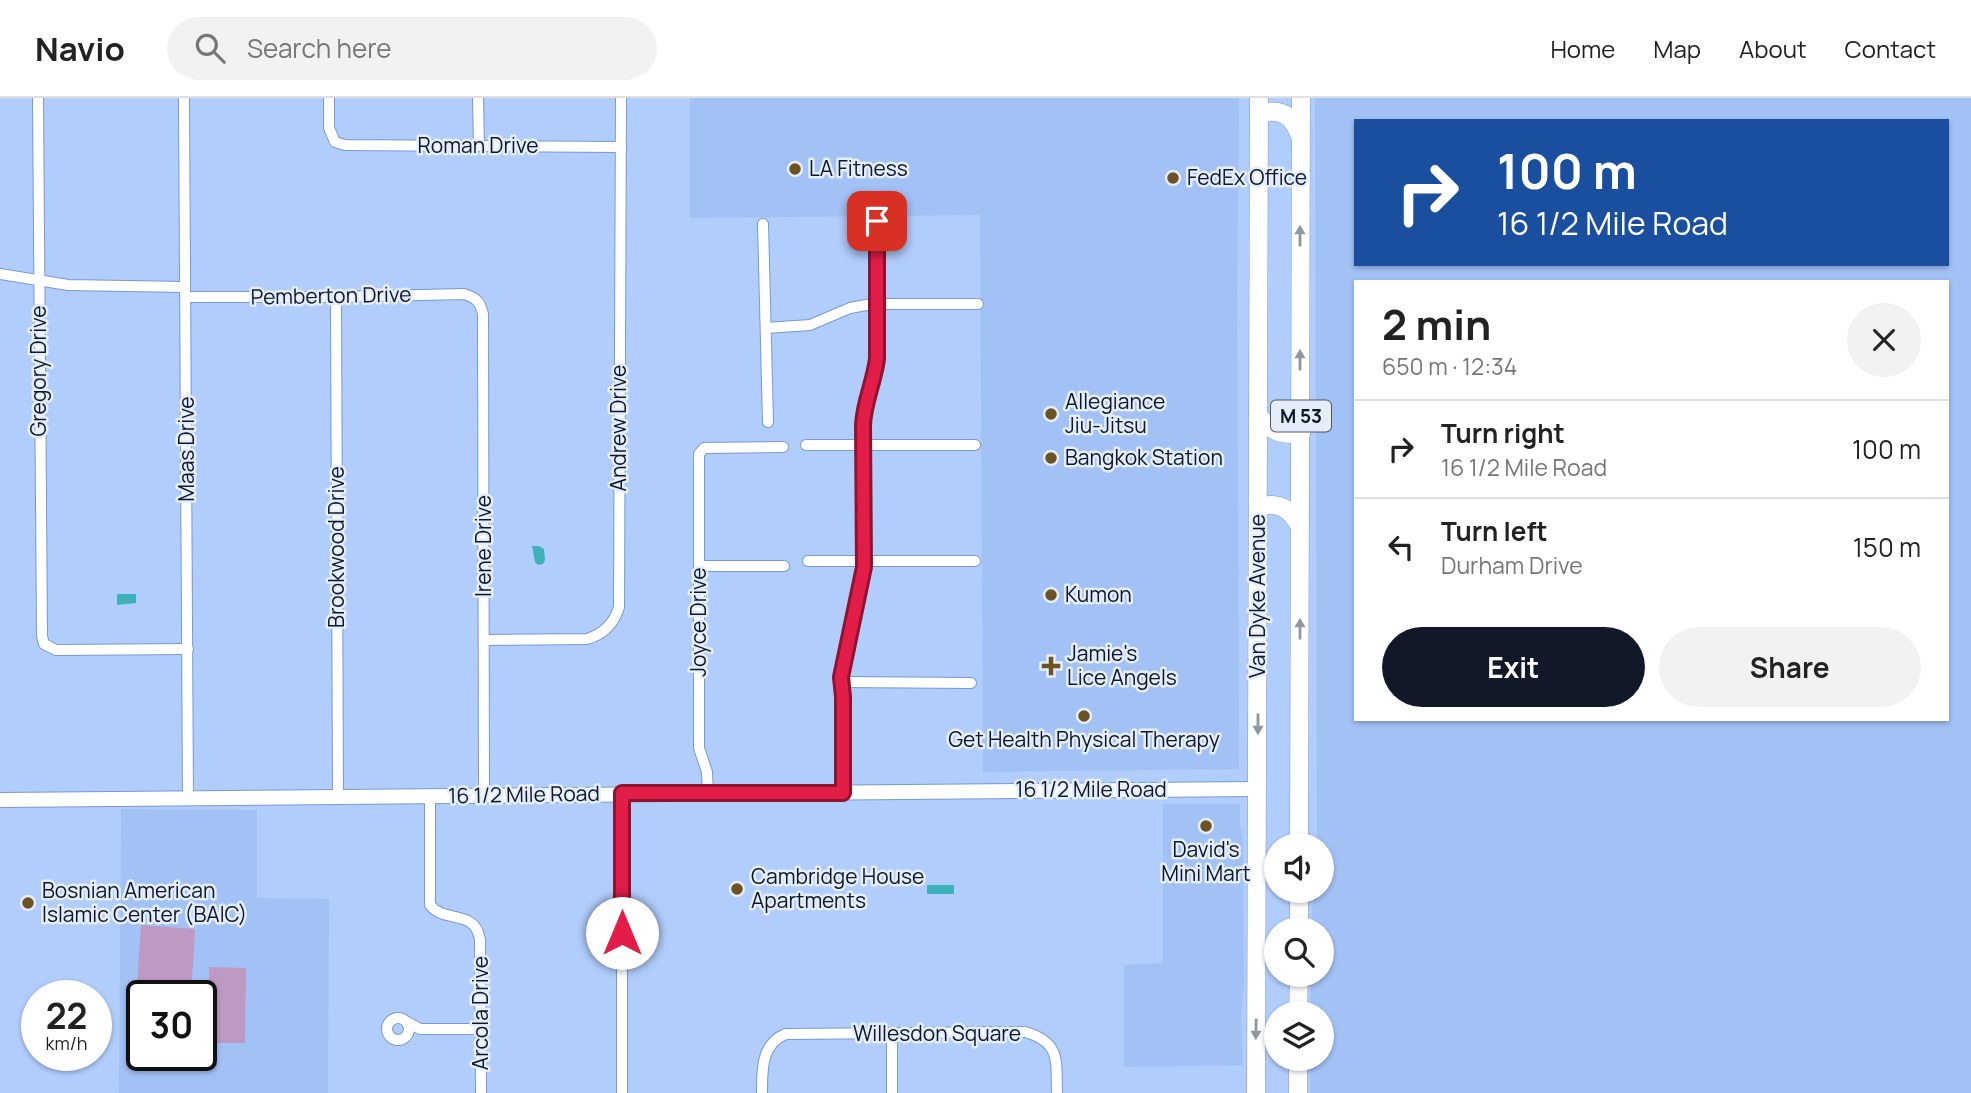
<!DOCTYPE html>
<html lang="en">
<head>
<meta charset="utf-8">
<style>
	:root { --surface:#fff; --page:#f2f2f2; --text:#222; --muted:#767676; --line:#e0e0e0; --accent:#111827 }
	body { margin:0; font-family:Manrope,sans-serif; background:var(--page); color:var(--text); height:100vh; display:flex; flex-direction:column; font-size:26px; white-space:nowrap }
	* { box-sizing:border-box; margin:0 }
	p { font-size:23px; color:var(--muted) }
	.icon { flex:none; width:38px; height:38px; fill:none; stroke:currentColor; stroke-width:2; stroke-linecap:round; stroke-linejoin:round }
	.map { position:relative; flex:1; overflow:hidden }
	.side { position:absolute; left:1354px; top:182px; width:595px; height:441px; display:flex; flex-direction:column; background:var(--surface); border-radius:0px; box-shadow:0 2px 5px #0004 }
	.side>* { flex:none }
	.banner { position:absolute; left:1354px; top:21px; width:595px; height:147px; border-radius:0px; box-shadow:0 2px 5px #0004; background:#1a4fa0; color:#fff; overflow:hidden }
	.tools { position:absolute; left:1264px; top:735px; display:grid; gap:14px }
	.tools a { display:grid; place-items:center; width:70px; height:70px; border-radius:50%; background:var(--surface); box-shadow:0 2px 5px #0004; font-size:35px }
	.speed { position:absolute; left:21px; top:882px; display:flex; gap:14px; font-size:35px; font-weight:700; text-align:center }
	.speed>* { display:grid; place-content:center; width:91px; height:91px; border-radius:50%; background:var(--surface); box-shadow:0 2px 5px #0004; line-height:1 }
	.speed small { font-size:18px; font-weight:400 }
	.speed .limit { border:4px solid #111; border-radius:10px; background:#fff; color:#111 }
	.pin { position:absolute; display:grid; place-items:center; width:60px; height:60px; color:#fff; margin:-30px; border-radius:14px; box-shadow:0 4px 10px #0006 }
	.me { position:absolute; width:77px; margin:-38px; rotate:0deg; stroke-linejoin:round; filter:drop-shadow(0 0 5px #0008) }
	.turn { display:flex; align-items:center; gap:24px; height:147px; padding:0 28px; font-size:32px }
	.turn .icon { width:91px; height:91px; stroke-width:2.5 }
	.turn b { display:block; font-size:49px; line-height:60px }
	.round { display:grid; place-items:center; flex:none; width:74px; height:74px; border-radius:37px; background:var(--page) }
	.headline { display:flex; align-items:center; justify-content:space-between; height:119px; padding:0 28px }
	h1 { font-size:42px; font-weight:700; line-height:52px }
	.primary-button { display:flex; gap:14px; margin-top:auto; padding:14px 28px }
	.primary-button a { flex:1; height:80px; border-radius:42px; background:var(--accent); color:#fff; font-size:28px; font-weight:700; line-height:80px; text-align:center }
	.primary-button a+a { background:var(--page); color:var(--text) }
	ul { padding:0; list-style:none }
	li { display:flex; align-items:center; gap:21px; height:98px; padding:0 28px; border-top:2px solid var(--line) }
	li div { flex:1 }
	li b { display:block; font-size:26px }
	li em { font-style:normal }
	header { display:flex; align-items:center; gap:42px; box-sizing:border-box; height:98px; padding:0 35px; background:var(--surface); border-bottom:2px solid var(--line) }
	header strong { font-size:33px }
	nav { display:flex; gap:38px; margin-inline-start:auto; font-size:24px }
	.search { width:490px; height:63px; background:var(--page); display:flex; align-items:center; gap:18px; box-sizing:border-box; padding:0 24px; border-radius:38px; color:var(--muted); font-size:26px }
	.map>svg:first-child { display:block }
</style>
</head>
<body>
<header>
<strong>Navio</strong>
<div class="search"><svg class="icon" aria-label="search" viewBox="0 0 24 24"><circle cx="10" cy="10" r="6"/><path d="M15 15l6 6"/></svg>Search here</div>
<nav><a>Home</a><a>Map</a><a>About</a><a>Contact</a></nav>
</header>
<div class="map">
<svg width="1971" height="995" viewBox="0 0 1971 995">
	<rect width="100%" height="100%" fill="#b1cdfc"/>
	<g fill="#a2c1f5" fill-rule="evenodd">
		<polygon points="690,0 1239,0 1237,191 1239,671 983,674 980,117 690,120"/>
		<path d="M1315,0H1971V995H1310V961H1321V915H1310L1311,877H1321V831H1311L1313,793H1321V747H1317ZM1356,23H1948V166H1356ZM1356,184H1948V621H1356Z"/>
		<polygon points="1163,706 1240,706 1240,728 1243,739 1244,890 1241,913 1243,967 1124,969 1124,867 1163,865"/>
		<path d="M121,711L257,712V800L329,801L328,995H119ZM142,898H201V957H142Z"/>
	</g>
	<g fill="#bd99c4">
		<polygon points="141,827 195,831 191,898 142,898 142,934 134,933"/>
		<polygon points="209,869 246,870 245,945 208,945"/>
	</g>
	<g fill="#3db2ba">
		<polygon points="532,448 539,448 544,451 545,462 543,466 538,467 535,464"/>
		<polygon points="117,496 136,496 136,505 117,507"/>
		<rect x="927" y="787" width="27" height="9"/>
	</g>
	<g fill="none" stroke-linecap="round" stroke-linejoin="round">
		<g stroke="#7899d2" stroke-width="12">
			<g id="minor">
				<polyline points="38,0 42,538 44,546 56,552 188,551"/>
				<polyline points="184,0 188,701"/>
				<polyline points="329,0 329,30 335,44 345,47 621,49"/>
				<polyline points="478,0 479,48"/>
				<polyline points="763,126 768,324"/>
				<polyline points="0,176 68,187 185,189"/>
				<path d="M186,199H336L464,196C476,200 480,203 483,216L484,698"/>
				<polyline points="336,199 338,699"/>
				<polyline points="766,230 810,227 850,210 872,206 978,206"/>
				<polyline points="806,347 975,347"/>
				<polyline points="808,463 975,463"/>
				<polyline points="699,468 784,468"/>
				<path d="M484,542L587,541C604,536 614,526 619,509L621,0"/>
				<polyline points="841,584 971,585"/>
				<polyline points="708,695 707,674 699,650 699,356 704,350 783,349"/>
				<path d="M843,695V599L841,579L864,469L863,327C865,304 874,284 877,261V123"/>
				<path d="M430,698V807C445,826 475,810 480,842L481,995"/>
				<circle cx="398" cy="931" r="11"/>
				<polyline points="407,924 420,931 481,931"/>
				<polyline points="892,935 892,995"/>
				<polyline points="622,995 622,696"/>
				<path d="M762,995C762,973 761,945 786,936L1025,934C1061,944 1056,963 1057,995"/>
			</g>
		</g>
		<g stroke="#7899d2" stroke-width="16">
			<polyline id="tertiary" points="0,702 1258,691"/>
		</g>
		<g stroke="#7899d2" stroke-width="19">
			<g id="primary">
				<path d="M1259,16C1281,9 1293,18 1300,38"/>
				<path d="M1258,316C1270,334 1280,337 1301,336"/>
				<path d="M1258,409C1279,403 1290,410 1300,429"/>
				<polyline points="1299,747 1301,0"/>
				<polyline points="1299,831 1299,793"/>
				<polyline points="1298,915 1299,877"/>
				<polyline points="1256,995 1259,0"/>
				<polyline points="1298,995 1298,961"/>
			</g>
		</g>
		<use href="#minor" stroke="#fff" stroke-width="10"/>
		<use href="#tertiary" stroke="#fff" stroke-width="14"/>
		<use href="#primary" stroke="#fff" stroke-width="18"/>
	</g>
	<defs><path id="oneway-solid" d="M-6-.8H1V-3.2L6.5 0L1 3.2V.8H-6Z" transform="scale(1.75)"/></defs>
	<g fill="#9197a0">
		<use href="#oneway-solid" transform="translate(1300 138) rotate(-90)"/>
		<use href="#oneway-solid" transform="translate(1300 262) rotate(-90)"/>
		<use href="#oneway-solid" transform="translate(1300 531) rotate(-90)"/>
		<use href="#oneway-solid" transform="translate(1258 626) rotate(90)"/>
		<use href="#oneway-solid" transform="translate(1256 931) rotate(91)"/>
	</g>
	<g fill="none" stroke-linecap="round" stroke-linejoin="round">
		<g stroke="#92132f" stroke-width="18">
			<path id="route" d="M622,835V695H843V599L841,579L864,469L863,327C864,304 874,284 877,261V123"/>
		</g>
		<use href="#route" stroke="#e11d48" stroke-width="12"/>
	</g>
	<g fill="#6c5324" stroke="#e5edf9" stroke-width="2.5">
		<circle cx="795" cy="71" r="7"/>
		<circle cx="1173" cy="80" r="7"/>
		<circle cx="1051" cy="316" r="7"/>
		<circle cx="1051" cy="360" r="7"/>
		<circle cx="1051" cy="497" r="7"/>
		<path d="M1047.5 557.5h7v7h7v7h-7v7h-7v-7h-7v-7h7z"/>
		<circle cx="1084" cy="618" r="7"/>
		<circle cx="1206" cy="728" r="7"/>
		<circle cx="737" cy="791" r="7"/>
		<circle cx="28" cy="805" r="7"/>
	</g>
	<g text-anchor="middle" stroke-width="5" stroke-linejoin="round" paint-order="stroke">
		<rect fill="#e5edf9" stroke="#4c576a" stroke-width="2" x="1271" y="302.5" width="60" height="31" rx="5"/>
		<g font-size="19" font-weight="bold" fill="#0b172d">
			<text x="1301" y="325">M 53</text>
		</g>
		<g font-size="21" fill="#0b172d" stroke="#e5edf9">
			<text x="478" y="55">Roman Drive</text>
			<text transform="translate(331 198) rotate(-1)" y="7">Pemberton Drive</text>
			<text transform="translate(39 273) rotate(-90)" y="7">Gregory Drive</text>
			<text transform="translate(619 330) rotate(-90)" y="7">Andrew Drive</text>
			<text transform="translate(187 351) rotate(-90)" y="7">Maas Drive</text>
			<text transform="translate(484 448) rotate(-90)" y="7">Irene Drive</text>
			<text transform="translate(337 449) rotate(-90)" y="7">Brookwood Drive</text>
			<text transform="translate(1258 498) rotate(-90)" y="7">Van Dyke Avenue</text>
			<text transform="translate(699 524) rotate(-90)" y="7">Joyce Drive</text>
			<text x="1091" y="699">16 1/2 Mile Road</text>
			<text transform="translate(524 697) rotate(-1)" y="7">16 1/2 Mile Road</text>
			<text transform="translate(481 915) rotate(-90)" y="7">Arcola Drive</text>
			<text x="937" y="943">Willesdon Square</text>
		</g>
		<g font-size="21" fill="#0b172d" stroke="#e5edf9" text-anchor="start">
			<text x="809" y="78">LA Fitness</text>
			<text x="1187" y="87">FedEx Office</text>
			<text x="1065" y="311">Allegiance<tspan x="1065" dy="24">Jiu-Jitsu</tspan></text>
			<text x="1065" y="367">Bangkok Station</text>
			<text x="1065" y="504">Kumon</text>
			<text x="1067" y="563">Jamie's<tspan x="1067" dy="24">Lice Angels</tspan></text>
			<text x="1084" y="649" text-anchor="middle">Get Health Physical Therapy</text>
			<text x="1206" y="759" text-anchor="middle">David's<tspan x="1206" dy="24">Mini Mart</tspan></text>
			<text x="751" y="786">Cambridge House<tspan x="751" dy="24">Apartments</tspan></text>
			<text x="42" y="800">Bosnian American<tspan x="42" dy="24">Islamic Center (BAIC)</tspan></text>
		</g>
	</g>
</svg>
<div class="tools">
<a><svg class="icon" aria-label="sound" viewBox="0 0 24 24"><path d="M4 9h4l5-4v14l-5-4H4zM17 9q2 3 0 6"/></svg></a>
<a><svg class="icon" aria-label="search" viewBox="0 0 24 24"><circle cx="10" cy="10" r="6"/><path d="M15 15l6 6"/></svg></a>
<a><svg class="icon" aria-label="layers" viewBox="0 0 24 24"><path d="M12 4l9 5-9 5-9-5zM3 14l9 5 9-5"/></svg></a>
</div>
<div class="speed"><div>22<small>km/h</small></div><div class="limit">30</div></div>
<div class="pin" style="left:877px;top:123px;background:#d93025"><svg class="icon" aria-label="arrive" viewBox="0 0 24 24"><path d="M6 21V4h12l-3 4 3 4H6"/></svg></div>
<svg class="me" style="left:622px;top:835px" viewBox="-20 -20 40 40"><circle r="19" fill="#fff"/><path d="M0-13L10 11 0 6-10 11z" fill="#e11d48"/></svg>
<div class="banner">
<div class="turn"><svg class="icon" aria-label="right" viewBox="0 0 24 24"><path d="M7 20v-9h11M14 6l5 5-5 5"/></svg><div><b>100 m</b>16 1/2 Mile Road</div></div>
</div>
<section class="side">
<div class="headline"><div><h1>2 min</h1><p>650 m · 12:34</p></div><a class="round"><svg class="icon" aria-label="close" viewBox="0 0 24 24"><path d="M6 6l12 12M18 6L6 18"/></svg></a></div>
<ul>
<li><svg class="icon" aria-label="right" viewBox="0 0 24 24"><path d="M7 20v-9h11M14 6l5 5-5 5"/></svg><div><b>Turn right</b><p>16 1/2 Mile Road</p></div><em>100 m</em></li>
<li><svg class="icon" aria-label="left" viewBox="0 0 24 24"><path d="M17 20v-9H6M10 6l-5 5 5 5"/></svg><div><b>Turn left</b><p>Durham Drive</p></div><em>150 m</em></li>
</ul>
<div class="primary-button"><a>Exit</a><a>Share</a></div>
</section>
</div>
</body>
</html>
